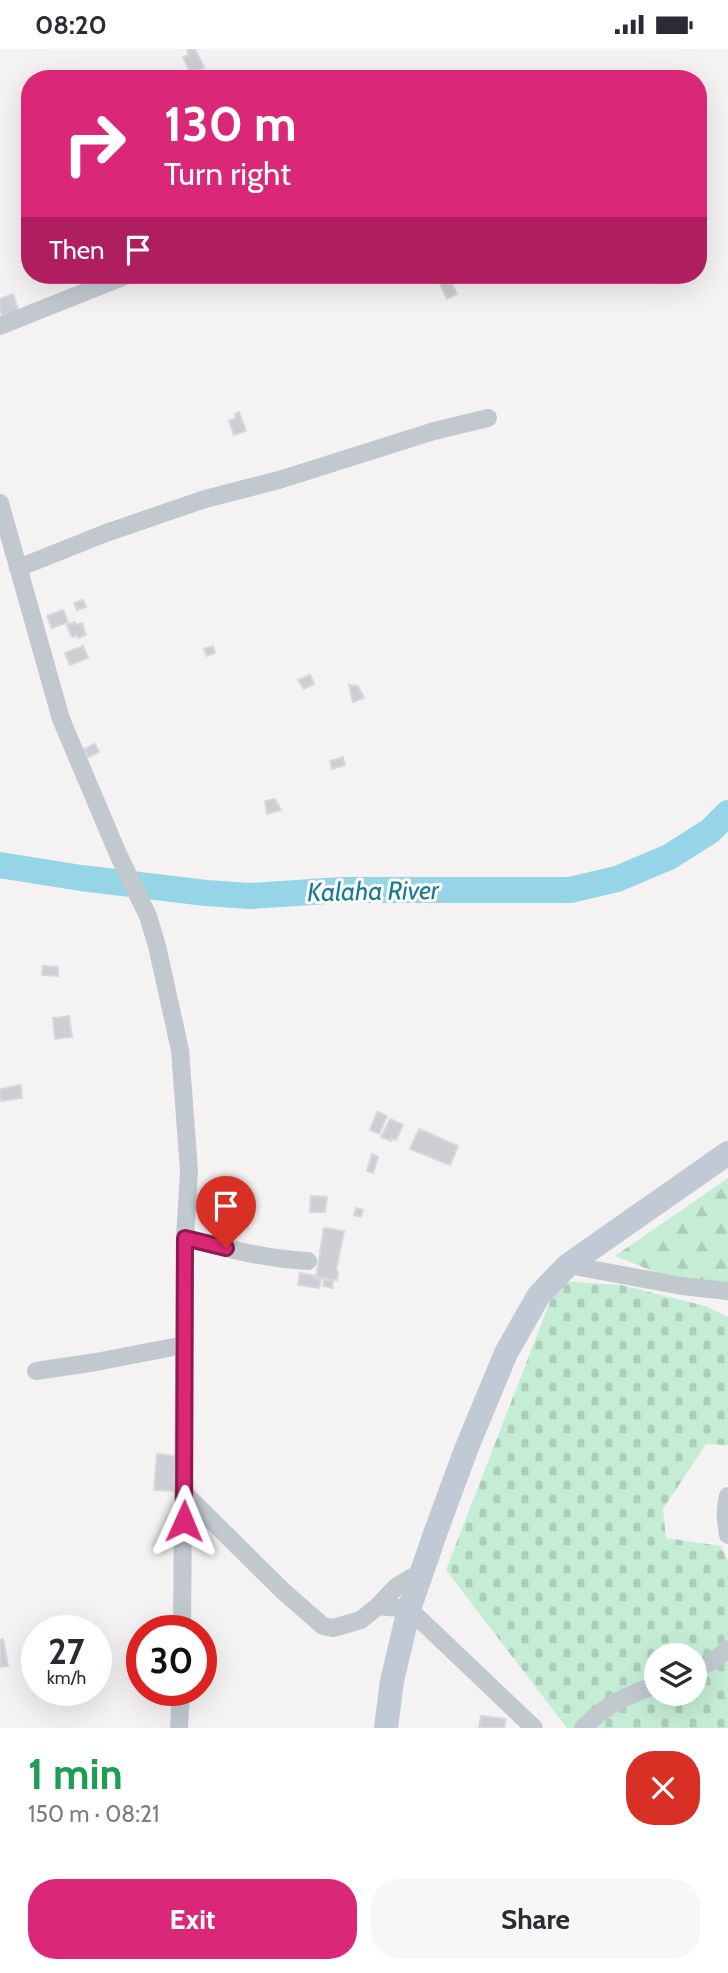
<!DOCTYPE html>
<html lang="en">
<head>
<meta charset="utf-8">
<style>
	:root { --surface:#fff; --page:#f7f7f7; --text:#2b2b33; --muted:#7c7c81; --accent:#db2777 }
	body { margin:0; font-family:Cabin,sans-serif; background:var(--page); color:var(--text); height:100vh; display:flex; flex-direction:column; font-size:26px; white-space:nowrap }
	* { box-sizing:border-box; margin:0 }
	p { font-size:23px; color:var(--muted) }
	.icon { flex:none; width:38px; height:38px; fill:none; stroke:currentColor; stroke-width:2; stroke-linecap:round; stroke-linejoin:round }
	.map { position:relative; height:1679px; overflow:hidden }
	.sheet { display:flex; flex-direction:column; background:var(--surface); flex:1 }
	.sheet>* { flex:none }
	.guide { position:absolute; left:21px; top:21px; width:686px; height:214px; border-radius:28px; box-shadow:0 7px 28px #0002; background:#db2777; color:#fff; overflow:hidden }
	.buttons { position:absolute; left:644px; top:1594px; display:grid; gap:14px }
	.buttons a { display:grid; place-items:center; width:63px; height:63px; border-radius:50%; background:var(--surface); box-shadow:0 7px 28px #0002; font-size:35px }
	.speed { position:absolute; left:21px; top:1566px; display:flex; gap:14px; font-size:35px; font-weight:700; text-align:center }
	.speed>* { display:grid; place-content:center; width:91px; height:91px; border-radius:50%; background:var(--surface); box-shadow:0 7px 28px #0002; line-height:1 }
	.speed small { font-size:18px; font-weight:400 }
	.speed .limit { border:10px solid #d22; background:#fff; color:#111 }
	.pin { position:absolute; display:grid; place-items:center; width:60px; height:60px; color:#fff; margin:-72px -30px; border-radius:50% 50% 50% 0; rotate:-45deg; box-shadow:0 0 7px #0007 }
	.pin .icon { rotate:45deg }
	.me { position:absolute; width:77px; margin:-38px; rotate:1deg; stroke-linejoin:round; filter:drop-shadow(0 0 5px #0008) }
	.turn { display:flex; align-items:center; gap:24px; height:147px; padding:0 28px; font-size:32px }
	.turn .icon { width:91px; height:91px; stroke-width:2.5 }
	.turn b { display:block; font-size:49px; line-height:60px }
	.then { display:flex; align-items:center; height:66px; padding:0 28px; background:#0003; gap:14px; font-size:26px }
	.round { display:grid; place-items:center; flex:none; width:74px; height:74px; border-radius:28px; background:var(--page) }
	.head { display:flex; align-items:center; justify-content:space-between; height:119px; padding:0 28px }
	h1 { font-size:42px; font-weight:700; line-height:52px; color:#1e9e55 }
	.action { display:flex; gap:14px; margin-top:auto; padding:14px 28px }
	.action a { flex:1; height:80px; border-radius:28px; background:var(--accent); color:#fff; font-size:28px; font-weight:700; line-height:80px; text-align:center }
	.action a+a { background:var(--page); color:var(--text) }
	.status { display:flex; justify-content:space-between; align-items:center; height:49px; padding:0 35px; background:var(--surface); direction:ltr }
	.status svg { height:19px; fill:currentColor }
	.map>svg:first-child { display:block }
</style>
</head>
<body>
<div class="status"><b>08:20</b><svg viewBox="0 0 49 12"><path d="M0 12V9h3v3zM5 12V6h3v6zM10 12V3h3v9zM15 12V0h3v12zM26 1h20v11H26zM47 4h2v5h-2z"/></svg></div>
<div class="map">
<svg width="728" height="1679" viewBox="0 0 728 1679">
	<defs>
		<pattern id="forest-firs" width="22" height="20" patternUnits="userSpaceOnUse" patternTransform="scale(1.75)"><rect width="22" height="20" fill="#c5edd5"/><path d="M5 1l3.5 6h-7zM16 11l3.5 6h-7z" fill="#abcdb9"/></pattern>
		<pattern id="cemetery-stones" width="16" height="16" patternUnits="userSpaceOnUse" patternTransform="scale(1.75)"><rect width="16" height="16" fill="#c5edd5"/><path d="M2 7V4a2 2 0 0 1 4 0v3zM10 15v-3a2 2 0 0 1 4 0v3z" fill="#abcdb9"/></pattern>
	</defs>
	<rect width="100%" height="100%" fill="#f4f2f2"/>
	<polygon fill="url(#forest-firs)" points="728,1129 728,1252 615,1207"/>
	<path fill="url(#cemetery-stones)" fill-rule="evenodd" d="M558,1232L621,1236L705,1257L728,1268V1396L706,1395L663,1460L666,1489L721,1497L728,1512V1679H567L446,1521ZM656,1606H695V1645H656Z"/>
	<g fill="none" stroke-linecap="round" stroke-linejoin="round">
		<polyline stroke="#95d5e7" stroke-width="26" points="0,816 81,829 206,844 250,847 342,841 570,841 617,830 669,808 710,782 728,764"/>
	</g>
	<g fill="#ccced4" stroke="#d6d8dd" stroke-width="2">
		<polygon points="189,0 195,0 204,19 191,25 183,8 189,6 187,1"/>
		<polygon points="447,226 453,226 454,229 450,231 457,245 447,250 440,235 449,230"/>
		<polygon points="13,245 19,263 3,269 0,261 0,250"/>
		<polygon points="239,363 246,382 234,386 229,372 236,369 235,365"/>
		<polygon points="83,551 86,558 77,561 74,554"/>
		<polygon points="63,561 68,573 52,579 47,567"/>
		<polygon points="75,573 76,576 82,574 86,586 78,589 77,586 72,588 67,576"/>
		<polygon points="83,597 88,609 70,616 65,604"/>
		<polygon points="213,597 215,604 207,607 204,600"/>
		<polygon points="310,626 314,635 304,640 298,631"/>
		<polygon points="349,636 358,637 364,649 353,653"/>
		<polygon points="95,695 99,703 88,708 84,700"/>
		<polygon points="343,708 345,716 332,720 330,712"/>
		<polygon points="275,750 281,761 267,765 265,752"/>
		<polygon points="43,917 58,918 58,927 42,926"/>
		<polygon points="69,967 72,988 55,990 53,969"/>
		<polygon points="21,1036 22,1049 1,1052 0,1040"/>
		<polygon points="377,1063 387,1067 379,1085 370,1081"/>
		<polygon points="390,1070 403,1076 396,1091 392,1089 391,1092 381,1088"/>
		<polygon points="419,1080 458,1097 450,1116 410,1100"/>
		<polygon points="372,1105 378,1108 373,1124 367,1122"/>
		<polygon points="311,1147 327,1148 325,1163 310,1163"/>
		<polygon points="356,1159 363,1161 361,1168 354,1166"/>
		<polygon points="324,1179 344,1182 336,1221 338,1222 337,1231 316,1228"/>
		<polygon points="300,1224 316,1227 315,1229 321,1230 319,1239 298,1236"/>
		<polygon points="324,1230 333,1232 332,1239 323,1237"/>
		<polygon points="157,1405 176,1407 174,1442 154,1441"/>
		<polygon points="3,1590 8,1617 0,1618 0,1591"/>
		<polygon points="481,1667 506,1670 504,1679 479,1679"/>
	</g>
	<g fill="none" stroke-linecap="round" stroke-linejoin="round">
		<g stroke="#c1c9cf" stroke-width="18">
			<polyline points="0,277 128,226"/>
			<polyline points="0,454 61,670 118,805 148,867 157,897 180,1001 189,1122 185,1189 182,1582"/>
			<polyline points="18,519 106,484 205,450 279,431 434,382 488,369"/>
			<path d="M185,1189C226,1199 265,1210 308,1212"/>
			<polyline points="568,1216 682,1237 728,1242"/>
			<polyline points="36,1322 96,1313 184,1296"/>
			<polyline points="185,1445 283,1542 323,1577 333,1579 361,1571 378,1557 396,1538 421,1523"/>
			<path d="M728,1447C724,1460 726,1473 728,1486"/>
			<polyline points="378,1557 409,1560 534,1679"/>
			<polyline points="695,1620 713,1612 728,1600"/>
			<polyline points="179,1679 181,1642"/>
			<path d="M583,1679C608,1654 624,1648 656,1636"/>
		</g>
		<polyline stroke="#c1cad4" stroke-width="24" points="386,1679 392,1632 409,1560 436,1482 467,1398 506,1304 539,1246 568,1216 728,1104"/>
	</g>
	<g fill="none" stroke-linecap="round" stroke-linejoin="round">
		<g stroke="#8e194d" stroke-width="18">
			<polyline id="route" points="184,1472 185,1189 226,1199"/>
		</g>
		<use href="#route" stroke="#db2777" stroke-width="12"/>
	</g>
	<g text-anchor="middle" stroke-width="6" stroke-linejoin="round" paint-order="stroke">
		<g font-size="26" font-style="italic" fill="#167b96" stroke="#fff">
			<text transform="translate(373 842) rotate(-1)" y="9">Kalaha River</text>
		</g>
	</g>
</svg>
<div class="buttons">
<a><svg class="icon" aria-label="layers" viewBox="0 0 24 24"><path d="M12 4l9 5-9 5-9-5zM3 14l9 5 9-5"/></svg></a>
</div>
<div class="speed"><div>27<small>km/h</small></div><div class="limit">30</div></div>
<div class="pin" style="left:226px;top:1199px;background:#d93025"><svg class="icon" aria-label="arrive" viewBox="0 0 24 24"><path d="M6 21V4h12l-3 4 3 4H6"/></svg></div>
<svg class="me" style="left:184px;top:1472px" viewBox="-20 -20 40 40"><path d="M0-17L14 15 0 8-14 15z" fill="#db2777" stroke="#fff" stroke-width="4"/></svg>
<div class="guide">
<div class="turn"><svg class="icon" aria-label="right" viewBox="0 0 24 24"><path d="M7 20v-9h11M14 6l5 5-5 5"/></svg><div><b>130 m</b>Turn right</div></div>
<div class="then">Then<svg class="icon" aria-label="arrive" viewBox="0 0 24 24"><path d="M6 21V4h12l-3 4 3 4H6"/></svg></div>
</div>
</div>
<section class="sheet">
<div class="head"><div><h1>1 min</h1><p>150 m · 08:21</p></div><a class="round" style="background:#d93025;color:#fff"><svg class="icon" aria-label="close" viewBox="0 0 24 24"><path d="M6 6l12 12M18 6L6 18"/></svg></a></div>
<div class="action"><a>Exit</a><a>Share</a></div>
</section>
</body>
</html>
